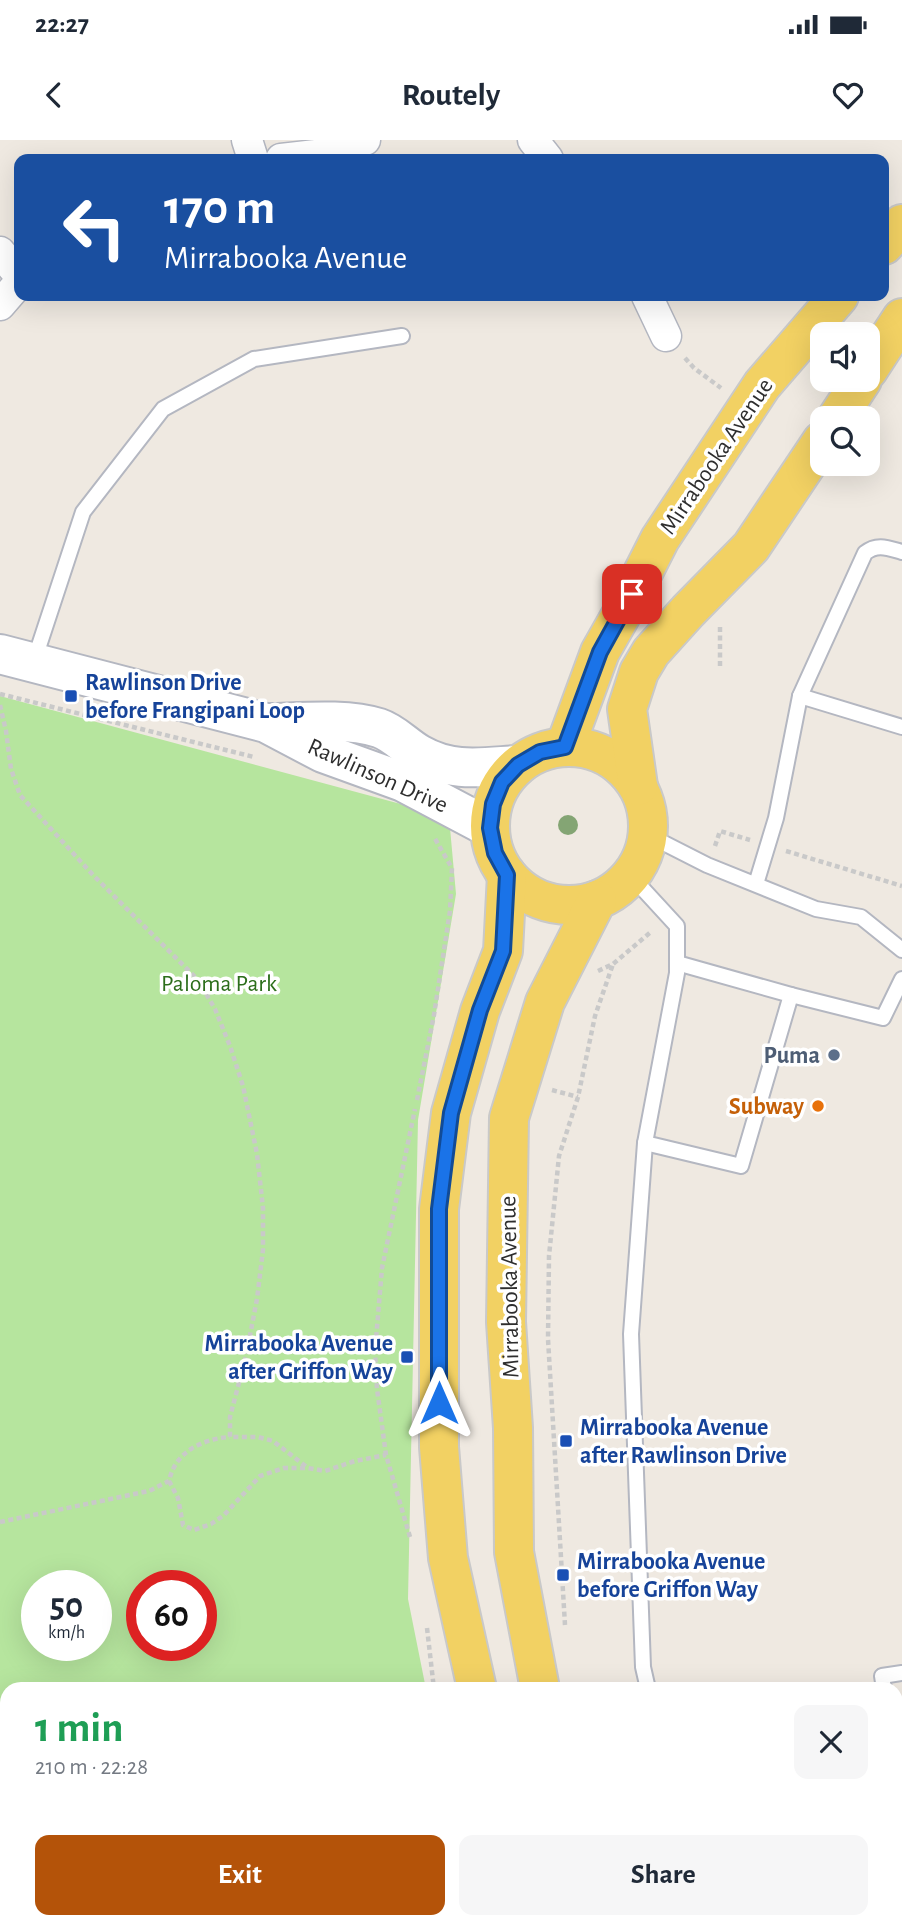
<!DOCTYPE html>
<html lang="en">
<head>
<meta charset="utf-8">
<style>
	:root { --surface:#fff; --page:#f6f6f7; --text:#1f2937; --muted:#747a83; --accent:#b45309 }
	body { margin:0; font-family:"Alegreya Sans",sans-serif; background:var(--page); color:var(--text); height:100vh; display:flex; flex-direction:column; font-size:26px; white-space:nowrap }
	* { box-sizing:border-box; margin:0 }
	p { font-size:23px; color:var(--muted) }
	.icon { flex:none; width:38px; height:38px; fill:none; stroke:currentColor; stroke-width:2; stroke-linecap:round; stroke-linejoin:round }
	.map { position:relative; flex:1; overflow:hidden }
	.panel { position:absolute; left:0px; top:1542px; width:903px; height:247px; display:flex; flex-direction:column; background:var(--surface); border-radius:21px 21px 0 0; box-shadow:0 7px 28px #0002 }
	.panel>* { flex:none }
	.hud { position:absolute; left:14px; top:14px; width:875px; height:147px; border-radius:14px; box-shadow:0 7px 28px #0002; background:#1a4fa0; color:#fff; overflow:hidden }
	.controls { position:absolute; left:810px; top:182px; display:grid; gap:14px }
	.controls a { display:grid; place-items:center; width:70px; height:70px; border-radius:14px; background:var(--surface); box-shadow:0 7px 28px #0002; font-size:35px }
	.speed { position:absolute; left:21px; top:1430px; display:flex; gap:14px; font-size:35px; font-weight:700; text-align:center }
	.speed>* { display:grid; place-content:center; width:91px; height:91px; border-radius:50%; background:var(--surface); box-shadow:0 7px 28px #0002; line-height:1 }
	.speed small { font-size:18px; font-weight:400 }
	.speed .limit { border:10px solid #d22; background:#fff; color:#111 }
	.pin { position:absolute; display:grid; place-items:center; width:60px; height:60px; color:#fff; margin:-30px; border-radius:14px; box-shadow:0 4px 10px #0006 }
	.me { position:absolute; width:77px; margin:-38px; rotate:0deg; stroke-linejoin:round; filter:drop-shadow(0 0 5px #0008) }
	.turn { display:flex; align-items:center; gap:24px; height:147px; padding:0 35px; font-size:32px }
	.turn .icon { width:91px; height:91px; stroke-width:2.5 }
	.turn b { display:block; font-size:49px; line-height:60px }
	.round { display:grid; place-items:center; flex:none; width:74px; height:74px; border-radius:14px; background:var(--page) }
	.headline { display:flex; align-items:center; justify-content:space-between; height:119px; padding:0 35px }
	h1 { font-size:42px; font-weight:700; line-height:52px; color:#1e9e55 }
	.primary-button { display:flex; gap:14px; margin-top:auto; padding:14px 35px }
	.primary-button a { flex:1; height:80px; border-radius:14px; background:var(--accent); color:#fff; font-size:28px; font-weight:700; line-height:80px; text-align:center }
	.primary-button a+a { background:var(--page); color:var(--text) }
	.status { display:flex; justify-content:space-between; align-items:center; height:49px; padding:0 35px; background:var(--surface); direction:ltr }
	.status svg { height:19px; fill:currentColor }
	header { display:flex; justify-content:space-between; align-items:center; height:91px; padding:0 35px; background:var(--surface); font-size:32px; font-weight:700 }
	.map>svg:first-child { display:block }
</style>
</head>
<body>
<div class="status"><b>22:27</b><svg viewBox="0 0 49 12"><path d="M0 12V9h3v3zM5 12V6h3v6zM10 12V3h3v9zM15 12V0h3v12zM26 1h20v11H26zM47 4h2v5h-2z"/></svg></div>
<header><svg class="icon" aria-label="back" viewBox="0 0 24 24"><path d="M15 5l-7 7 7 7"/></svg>Routely<svg class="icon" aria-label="heart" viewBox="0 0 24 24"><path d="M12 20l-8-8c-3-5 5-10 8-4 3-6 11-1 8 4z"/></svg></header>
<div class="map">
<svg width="902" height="1788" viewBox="0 0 902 1788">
	<rect width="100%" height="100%" fill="#efe9e1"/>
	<path fill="#b6e59e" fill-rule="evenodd" d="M0,556L449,677L456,754L418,980L408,1459L426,1549H7V1782H472L474,1788H0ZM37,1446H96V1505H37ZM142,1446H201V1505H142Z"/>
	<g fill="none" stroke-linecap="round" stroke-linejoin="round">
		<g stroke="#b4b7c1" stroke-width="18">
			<g id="lane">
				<polyline points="34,521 83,372 163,269 254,219 402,196"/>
				<polyline points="800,556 902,587"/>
				<polyline points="648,695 707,725 816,769 861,777 902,810"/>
				<polyline points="631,736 677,786 677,833 645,1003 631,1194 643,1527 648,1549"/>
				<path d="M756,744L776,678L800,556L865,413C877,403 888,408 902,412"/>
				<polyline points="791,855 883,878 902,839"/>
				<polyline points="645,1003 741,1026 791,855 677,823"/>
				<polyline points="884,1549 882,1536 902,1533"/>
				<polyline points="896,1616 902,1649"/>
				<polyline points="896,1690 902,1689"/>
			</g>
		</g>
		<g stroke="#b4b7c1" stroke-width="33">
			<g id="street">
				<polyline points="247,0 253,19"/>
				<polyline points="533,0 548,19"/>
				<polyline points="281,19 316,15 365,0"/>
				<polyline points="0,112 19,135"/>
				<polyline points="647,156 666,196"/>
				<polyline points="0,165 19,143"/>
				<polyline points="896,1759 902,1758"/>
				<polyline points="753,1788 785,1782"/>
				<polyline points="892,1788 902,1786"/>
			</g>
		</g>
		<g stroke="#b4b7c1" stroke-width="42">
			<g id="secondary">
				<polyline points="0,514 266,583 323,613 403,642 490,688"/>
				<path d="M271,583C304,582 347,578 379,588C394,593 405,606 419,614C452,633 482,627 518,625"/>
			</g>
		</g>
		<g stroke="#c9c9c9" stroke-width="42">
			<g id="primary">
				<polyline points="884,105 902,84"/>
				<polyline points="868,230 902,178"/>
				<polyline points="837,278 862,240"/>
				<polyline points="565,607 600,512 625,468 660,399 762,245 839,156"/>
				<circle cx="569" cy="686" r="79"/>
				<polyline points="638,646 627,569 639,532 651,512 688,471 751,407 822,301"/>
				<polyline points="477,1549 448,1418 439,1307 439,1069 451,973 480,871 503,811 507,735"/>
				<polyline points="540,1549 514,1412 513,1288 506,1182 509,978 545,862 597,760"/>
				<polyline points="528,1782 530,1788"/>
				<polyline points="585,1782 586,1788"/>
				<polyline points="669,1782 677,1788"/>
			</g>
		</g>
		<g stroke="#c9c9c9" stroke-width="4.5" stroke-dasharray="5 3.5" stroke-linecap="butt">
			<polyline points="685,218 694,228 721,248"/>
			<polyline points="720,487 720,528"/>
			<polyline points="0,554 254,617"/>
			<polyline points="0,565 6,591 11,629 20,655 93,735 198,840 215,869 230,906 243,946 257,1014 263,1068 263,1110 257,1159 246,1216 230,1277 230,1297 258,1297 273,1301 308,1328 325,1331 355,1321 386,1315"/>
			<polyline points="715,706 720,691 750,700"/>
			<polyline points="786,711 902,746"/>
			<polyline points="598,831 613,824 652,791"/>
			<polyline points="552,950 578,957"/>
			<polyline points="417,960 434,875 450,771 452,728 434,697"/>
			<polyline points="169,1341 178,1358 183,1385 194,1390 211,1384 224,1375 260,1336 284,1328 306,1328"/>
			<path d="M0,1382L149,1351L169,1341C175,1312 202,1299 230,1297"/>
			<polyline points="410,1397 386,1315 377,1249 375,1211 382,1128 415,969"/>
			<polyline points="565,1485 548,1199 549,1116 559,1016 578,957 595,876 613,824"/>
			<polyline points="427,1488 434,1549"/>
			<polyline points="628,1782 629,1788"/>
		</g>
		<use href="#lane" stroke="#fff" stroke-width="14"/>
		<use href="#street" stroke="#fff" stroke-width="30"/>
		<use href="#secondary" stroke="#fff" stroke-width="38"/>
		<use href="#primary" stroke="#f2d163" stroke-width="38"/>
	</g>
	<circle fill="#84a574" cx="568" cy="685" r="10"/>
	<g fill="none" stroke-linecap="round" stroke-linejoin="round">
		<g stroke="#114b97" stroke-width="18">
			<polyline id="route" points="439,1263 439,1069 451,973 480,870 503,811 507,735 495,713 490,688 493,664 502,642 518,625 540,612 565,607 600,512 632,454"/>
		</g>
		<use href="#route" stroke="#1a73e8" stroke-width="12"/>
	</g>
	<g fill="#1a4fb4" stroke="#fff" stroke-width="2.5">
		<rect x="64" y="549" width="14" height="14" rx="3.5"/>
		<rect x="400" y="1210" width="14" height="14" rx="3.5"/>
		<rect x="559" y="1294" width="14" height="14" rx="3.5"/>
		<rect x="556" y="1428" width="14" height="14" rx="3.5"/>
	</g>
	<circle fill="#5c6f8a" stroke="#fff" stroke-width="2.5" cx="834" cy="915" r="7"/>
	<circle fill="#e8710a" stroke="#fff" stroke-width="2.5" cx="818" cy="966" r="7"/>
	<g text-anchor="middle" stroke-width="7" stroke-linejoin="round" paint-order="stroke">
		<g font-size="24" fill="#2e2e2e" stroke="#fff">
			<text transform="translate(716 316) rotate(-56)" y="8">Mirrabooka Avenue</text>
			<text transform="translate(378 635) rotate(24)" y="8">Rawlinson Drive</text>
			<text transform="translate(509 1147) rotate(-91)" y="8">Mirrabooka Avenue</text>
		</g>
		<g font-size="24" font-weight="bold" fill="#164399" stroke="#fff" text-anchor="start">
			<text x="85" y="550">Rawlinson Drive<tspan x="85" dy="28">before Frangipani Loop</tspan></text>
			<text x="393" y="1211" text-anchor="end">Mirrabooka Avenue<tspan x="393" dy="28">after Griffon Way</tspan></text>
			<text x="580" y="1295">Mirrabooka Avenue<tspan x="580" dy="28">after Rawlinson Drive</tspan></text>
			<text x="577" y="1429">Mirrabooka Avenue<tspan x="577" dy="28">before Griffon Way</tspan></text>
		</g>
		<g font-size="24" fill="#2c6e1b" stroke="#fff">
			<text x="219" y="851">Paloma Park</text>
		</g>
		<g font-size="24" font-weight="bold" fill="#4e5e75" stroke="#fff" text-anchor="end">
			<text x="820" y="923">Puma</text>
		</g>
		<g font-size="24" font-weight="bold" fill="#c56008" stroke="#fff" text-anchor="end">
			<text x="804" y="974">Subway</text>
		</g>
	</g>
</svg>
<div class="controls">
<a><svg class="icon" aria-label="sound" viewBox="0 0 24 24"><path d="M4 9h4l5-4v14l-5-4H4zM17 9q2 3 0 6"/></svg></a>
<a><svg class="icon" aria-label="search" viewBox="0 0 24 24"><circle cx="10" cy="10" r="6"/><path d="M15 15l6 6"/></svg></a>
</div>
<div class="speed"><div>50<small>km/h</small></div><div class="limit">60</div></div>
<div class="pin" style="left:632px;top:454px;background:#d93025"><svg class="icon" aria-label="arrive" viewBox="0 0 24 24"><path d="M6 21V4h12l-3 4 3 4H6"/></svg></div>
<svg class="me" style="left:439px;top:1263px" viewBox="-20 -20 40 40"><path d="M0-17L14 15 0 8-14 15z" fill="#1a73e8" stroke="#fff" stroke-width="4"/></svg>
<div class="hud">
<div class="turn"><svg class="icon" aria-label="left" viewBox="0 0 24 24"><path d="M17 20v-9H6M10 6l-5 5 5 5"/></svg><div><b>170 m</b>Mirrabooka Avenue</div></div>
</div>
<section class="panel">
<div class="headline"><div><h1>1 min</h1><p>210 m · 22:28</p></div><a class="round"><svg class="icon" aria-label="close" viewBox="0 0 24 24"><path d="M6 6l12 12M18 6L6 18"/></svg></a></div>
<div class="primary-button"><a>Exit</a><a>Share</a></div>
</section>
</div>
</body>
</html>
